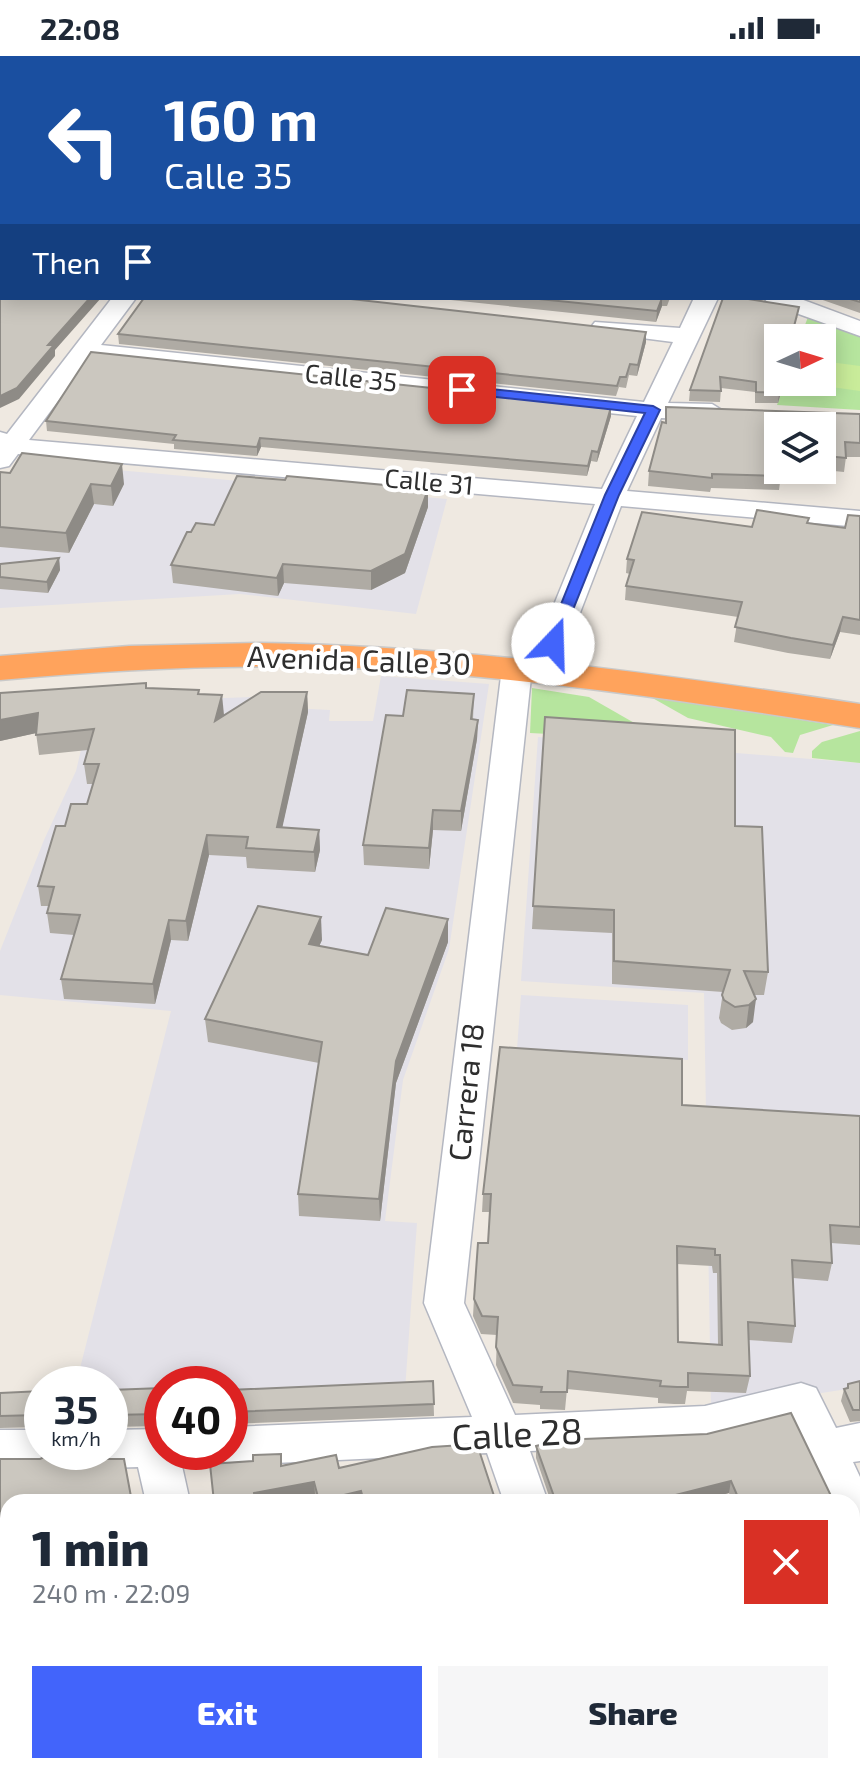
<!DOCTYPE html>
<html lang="en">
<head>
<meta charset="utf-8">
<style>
	:root { --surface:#fff; --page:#f6f6f7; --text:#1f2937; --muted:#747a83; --accent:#4264fb }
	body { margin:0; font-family:"Exo 2",sans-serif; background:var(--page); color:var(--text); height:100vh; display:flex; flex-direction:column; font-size:30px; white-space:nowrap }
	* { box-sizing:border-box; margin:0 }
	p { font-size:26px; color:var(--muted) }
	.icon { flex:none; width:44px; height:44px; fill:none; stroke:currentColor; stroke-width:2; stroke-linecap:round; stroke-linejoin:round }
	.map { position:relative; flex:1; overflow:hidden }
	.details { position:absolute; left:0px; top:1438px; width:860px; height:280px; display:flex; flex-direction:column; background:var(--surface); border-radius:24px 24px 0 0; box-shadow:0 4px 20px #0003 }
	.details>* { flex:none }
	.banner { position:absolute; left:0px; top:0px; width:860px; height:244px; box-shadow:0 4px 20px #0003; background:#1a4fa0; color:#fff; overflow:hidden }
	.needle { width:52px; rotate:86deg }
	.tools { position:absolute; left:764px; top:268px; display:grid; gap:16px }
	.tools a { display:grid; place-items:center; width:72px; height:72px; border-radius:0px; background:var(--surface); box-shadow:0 4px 20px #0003; font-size:40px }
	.speed { position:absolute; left:24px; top:1310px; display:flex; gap:16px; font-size:40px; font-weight:700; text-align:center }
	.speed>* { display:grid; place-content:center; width:104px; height:104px; border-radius:50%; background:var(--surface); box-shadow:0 4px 20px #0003; line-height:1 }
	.speed small { font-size:20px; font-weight:400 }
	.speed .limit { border:12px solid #d22; background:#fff; color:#111 }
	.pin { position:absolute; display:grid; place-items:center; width:68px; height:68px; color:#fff; margin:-34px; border-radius:16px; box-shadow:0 4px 12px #0006 }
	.me { position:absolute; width:88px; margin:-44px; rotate:21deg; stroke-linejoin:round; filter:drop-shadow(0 0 6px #0008) }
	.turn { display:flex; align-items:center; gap:28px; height:168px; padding:0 32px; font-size:36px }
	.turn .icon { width:104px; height:104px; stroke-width:2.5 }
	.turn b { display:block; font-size:56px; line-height:68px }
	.then { display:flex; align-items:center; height:76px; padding:0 32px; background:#0003; gap:16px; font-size:30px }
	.round { display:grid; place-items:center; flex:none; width:84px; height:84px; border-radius:0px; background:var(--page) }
	.summary { display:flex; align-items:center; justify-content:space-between; height:136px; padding:0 32px }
	h1 { font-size:48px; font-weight:800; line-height:60px }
	.action { display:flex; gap:16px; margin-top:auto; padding:16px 32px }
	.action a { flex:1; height:92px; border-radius:0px; background:var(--accent); color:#fff; font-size:32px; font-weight:800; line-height:92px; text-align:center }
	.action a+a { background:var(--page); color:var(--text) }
	.status { display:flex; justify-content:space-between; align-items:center; height:56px; padding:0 40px; background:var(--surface); direction:ltr }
	.status svg { height:22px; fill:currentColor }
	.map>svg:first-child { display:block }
</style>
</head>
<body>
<div class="status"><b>22:08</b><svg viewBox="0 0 49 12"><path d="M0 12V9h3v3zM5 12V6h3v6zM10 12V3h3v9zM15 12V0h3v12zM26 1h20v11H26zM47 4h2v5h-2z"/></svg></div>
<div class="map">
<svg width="860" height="1718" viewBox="0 0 860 1718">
	<rect width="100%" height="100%" fill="#efe9e1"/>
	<g fill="#e3e1e8">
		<polygon points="17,405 283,429 447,443 416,558 240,538 0,552 0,434"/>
		<polygon points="381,620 489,628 449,893 403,1024 385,1165 417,1167 405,1334 230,1341 230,1328 162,1328 162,1342 110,1343 110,1328 76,1328 171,955 0,939 0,895 44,784 76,715 92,647 252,641 250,650 330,654 329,665 373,665"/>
		<polygon points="538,681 860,707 860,1331 711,1354 704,937 521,925"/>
		<polygon points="521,939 688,949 688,1004 517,993"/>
	</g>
	<g fill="#b6e59e">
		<polygon points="808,261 860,280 860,354 777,349 785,326 822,326 822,282 800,282"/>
		<polygon points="532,632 589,641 664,684 530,677"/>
		<polygon points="649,640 833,669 800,679 793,697 785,696 771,681 688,662"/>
		<polygon points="860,675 860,707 812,702 812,695 822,686"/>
	</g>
	<polygon fill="#c9ec9a" points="822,305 860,310 860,335 803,327 822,326"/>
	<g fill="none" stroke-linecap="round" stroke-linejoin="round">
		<g stroke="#b4b7c1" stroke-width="3">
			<g id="minor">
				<polygon points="0,0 10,2 2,2 0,13"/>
				<polygon points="2,175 2,190 0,191 0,176"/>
				<path d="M112,242H136L101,289L644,346L673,286L595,276L591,271L595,266L680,272L694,242H718L668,347L712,348L725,356L712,364L661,362L627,435L860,455V471L621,450L568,588L563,594H543L538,588L595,448L18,398L9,410L0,412V376L7,378ZM90,302L637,360L602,433L29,384Z"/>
				<polygon points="764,242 798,242 860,265 860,280 768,247"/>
				<polygon points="517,603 527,606 532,612 464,1247 515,1359 705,1350 801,1327 816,1332 836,1372 860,1367 860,1405 853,1406 860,1421 860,1462 852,1465 852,1446 828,1446 790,1366 705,1388 530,1395 548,1446 504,1446 487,1397 230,1409 215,1403 211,1396 230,1396 230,1371 472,1361 424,1247 502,612 507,606"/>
				<polygon points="162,1373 162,1396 182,1396 180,1401 190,1446 146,1446 138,1411 110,1412 95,1406 90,1396 110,1396 110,1374"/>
				<polygon points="0,1374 42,1374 42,1396 62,1396 57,1406 42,1412 0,1412"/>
				<polygon points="860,1544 860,1588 852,1590 852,1546"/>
				<polygon points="208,1710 313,1710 310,1718 209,1718"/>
				<polygon points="596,1710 644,1710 648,1718 598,1718"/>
			</g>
		</g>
		<g stroke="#c9c9c9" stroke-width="3">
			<path id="highway" d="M260,587C462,590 660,618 860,648V672C705,648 549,624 392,614C261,606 130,612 0,624V600L129,590Z"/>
		</g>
		<use href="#minor" fill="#fff" fill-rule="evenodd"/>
		<use href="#highway" fill="#ffa35c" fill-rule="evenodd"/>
	</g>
	<g fill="#afaba4" fill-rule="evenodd">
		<polygon points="860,192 860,257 817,242 858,242"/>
		<polygon points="432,242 670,242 667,250 662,250 656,266"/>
		<polygon points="798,261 778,282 784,326 778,347 755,347 755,336 721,332 720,346 689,345 690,334"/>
		<polygon points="118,278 646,286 637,320 629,319 626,332 619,331 616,340 119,288"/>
		<polygon points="611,351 611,360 597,406 591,405 587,420 261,391 257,400 174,393 174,388 47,375 46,365"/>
		<polygon points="666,351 860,358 860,401 846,401 844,416 824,414 823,402 822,402 822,370 778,370 778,414 786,414 786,420 781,419 779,434 711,432 710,436 648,430 649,415 665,366"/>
		<polygon points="0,416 124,428 113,450 94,448 69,497 0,491"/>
		<polygon points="428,451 405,517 371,534 284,527 278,540 173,527 171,509 191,476 214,469"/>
		<polygon points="860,460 860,579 840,576 830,603 788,597 734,586 738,561 625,544 626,530 630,518 626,517 627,503 752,471 808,467 845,472"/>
		<polygon points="59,502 60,514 48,537 0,533 0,508"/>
		<polygon points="146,627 147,632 199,634 199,638 223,660 307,636 308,656 282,771 319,774 320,794 315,816 247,812 246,801 209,799 188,885 171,884 155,948 64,943 61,923 74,879 50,877 47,857 49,850 41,850 38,830 65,770 87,748 93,728 87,728 84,708 88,694 39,699 36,677 0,685 0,637"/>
		<polygon points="474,638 473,664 478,664 477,683 461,775 433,774 429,813 364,809 363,789 403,660"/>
		<polygon points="545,661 735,770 768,916 764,939 754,939 753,966 746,972 732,974 721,967 719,962 723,936 612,928 612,877 532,873"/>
		<polygon points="322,884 319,890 368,899 448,886 396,1027 380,1165 299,1160 298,1138 319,1007 208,986 205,963"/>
		<path d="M682,1049L860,1060V1189L831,1187L832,1207L828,1225L793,1222L795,1270L792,1287L748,1284L750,1320L746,1337L687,1335L685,1348H674L658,1347V1342L567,1333L565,1354L540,1353V1349L513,1347L496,1309L497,1279L481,1278L473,1260L474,1243L488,1187L490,1156H482L483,1138ZM677,1208L712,1210L713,1217H717L718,1289L678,1286Z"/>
		<polygon points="433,1325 434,1360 230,1368 230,1334"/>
		<polygon points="860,1325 860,1365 850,1366 841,1345 844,1333 846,1333 848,1328"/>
		<polygon points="162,1332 162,1370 110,1371 110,1334"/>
		<polygon points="42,1335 41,1371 0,1372 0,1337"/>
		<polygon points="559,1384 834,1446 732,1446 729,1437 694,1446 551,1446 536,1402 536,1390"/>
		<polygon points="282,1410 339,1412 496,1446 317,1446 315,1438"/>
		<polygon points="531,1710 588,1710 590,1718 534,1718"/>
		<polygon points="654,1710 723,1710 725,1718 658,1718"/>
	</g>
	<g fill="#8e8b86">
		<polygon points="2,150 2,162 0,164 0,153"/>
		<polygon points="90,242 101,242 55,294 55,300 19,343 0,352 0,340"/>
		<polygon points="662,242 662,250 656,266 657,255"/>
		<polygon points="646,276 646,286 637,320 638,309"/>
		<polygon points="783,326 784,326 778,347 779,337"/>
		<polygon points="611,351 611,360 597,406 598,396"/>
		<polygon points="260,382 261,391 257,400 257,391"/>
		<polygon points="592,395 591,405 587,420 588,410"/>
		<polygon points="122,408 124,428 113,450 111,430"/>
		<polygon points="91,428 94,448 69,497 66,477"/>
		<polygon points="428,433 428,451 405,517 371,534 371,515"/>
		<polygon points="59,502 60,514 48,537 47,526"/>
		<polygon points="283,508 284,527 278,540 277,522"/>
		<polygon points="843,561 840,576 830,603 833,589"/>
		<polygon points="307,636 308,656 278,791 277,771"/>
		<polygon points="222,639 224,659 217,685 215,665"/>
		<polygon points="38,657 41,676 0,685 0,664"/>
		<polygon points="478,664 477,683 461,775 461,755"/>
		<polygon points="433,754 433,774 429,813 429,792"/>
		<polygon points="319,774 320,794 315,816 314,796"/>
		<polygon points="207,779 209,799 188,885 186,865"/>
		<polygon points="321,861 322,884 310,910 309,888"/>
		<polygon points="448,863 448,886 396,1027 380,1165 379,1143 396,1005"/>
		<polygon points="169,864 171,884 155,948 153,928"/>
		<polygon points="756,943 753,966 746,972 749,949"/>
		<polygon points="731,1425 729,1437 694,1446 648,1446"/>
		<polygon points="314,1426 315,1438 271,1446 255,1446 254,1437"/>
		<polygon points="361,1435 362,1446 319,1446 319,1445"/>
		<polygon points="860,1519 860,1530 852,1533 852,1521"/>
		<polygon points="860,1624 860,1634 852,1636 852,1627"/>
		<polygon points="498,1710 523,1710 497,1717"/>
	</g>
	<g fill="#cbc7bf" stroke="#8e8b86" stroke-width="2" fill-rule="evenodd">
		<polygon points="17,0 108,0 107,2 16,2"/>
		<polygon points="150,0 248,0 247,2 149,2"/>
		<polygon points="311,0 792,0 791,2 309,2"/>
		<polygon points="835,0 860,0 860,8 858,8 858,2 834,2"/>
		<polygon points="2,20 2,150 0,153 0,23"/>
		<polygon points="858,32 860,33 860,108 858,109"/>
		<polygon points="858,118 860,125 860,172 858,172"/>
		<polygon points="858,190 860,192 860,246 847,242 858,242"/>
		<polygon points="2,195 2,242 90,242 48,289 54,289 17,332 0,340 0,197"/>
		<polygon points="144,242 342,242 646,276 638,309 630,308 626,321 620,321 617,330 118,278"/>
		<polygon points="529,242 662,242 657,255"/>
		<polygon points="723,242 742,242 799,251 791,282 778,282 778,326 783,326 779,337 756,336 756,326 720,321 721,335 690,334"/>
		<polygon points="91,296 611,351 598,396 592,395 588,410 260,382 257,391 173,384 176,379 46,365"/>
		<polygon points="666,351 860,358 860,387 845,386 846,402 826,400 825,388 822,388 822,370 778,370 778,414 782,414 781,420 712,418 712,422 649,415 662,366 666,367"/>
		<polygon points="22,397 122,408 111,430 91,428 66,477 0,471 0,416 10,417"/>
		<polygon points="237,420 285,424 287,420 428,433 405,498 371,515 283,508 277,522 171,509 187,476 191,476 196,467 214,469"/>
		<polygon points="757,454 809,462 807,467 845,472 848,459 860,460 860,564 843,561 833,589 791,582 735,571 742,546 626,530 634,504 627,503 642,456 752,471"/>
		<polygon points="59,502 47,526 0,521 0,508"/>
		<polygon points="146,627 146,632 199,634 198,638 222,639 215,665 261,636 307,636 277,771 319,774 314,796 246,792 248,781 207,779 186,865 169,864 153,928 61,923 80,859 47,857 54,831 38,830 56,770 65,770 71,748 87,748 99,708 84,708 94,673 36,679 38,657 0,664 0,637"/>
		<polygon points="407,634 474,638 471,663 478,664 461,755 433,754 429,792 363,789 386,659 403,660"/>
		<polygon points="545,661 735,674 735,770 762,771 768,916 744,915 756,943 749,949 735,951 724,944 722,939 730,914 614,905 614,854 533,850"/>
		<polygon points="258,850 321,861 309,888 368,899 386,852 448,863 396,1005 379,1143 298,1138 322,986 205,963"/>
		<path d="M500,991L682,1003V1049L860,1060V1171L830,1169L832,1207L792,1204L795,1270L748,1266L750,1320L688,1317V1331H677L660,1330L661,1325L568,1315L567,1336H541L542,1331L513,1329L496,1291L498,1261L482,1260L474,1243L478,1187H488L491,1138H483ZM677,1190L715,1193V1199H720L722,1289L678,1286Z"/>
		<polygon points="433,1325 434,1348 230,1356 230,1334"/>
		<polygon points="860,1325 860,1354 853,1354 844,1333 848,1332 848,1328"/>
		<polygon points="162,1332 162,1360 160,1358 110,1359 110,1334"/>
		<polygon points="42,1335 42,1379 39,1359 0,1360 0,1337"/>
		<polygon points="791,1357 834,1446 752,1446 751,1444 740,1446 731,1425 648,1446 556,1446 536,1390 559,1384 707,1378"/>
		<polygon points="477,1388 496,1446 364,1446 361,1435 319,1445 314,1426 254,1437 255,1446 214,1446 210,1408 253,1405 253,1399 281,1398 281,1410 336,1399 339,1412 432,1391"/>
		<polygon points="56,1396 91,1396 108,1403 124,1403 132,1446 8,1446 8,1615 0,1543 0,1403 40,1403"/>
		<polygon points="852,1467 853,1467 860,1482 860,1519 852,1521"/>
		<polygon points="852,1578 856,1583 860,1582 860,1624 852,1627"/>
		<polygon points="18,1710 176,1710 178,1718 19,1718"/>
		<polygon points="351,1710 386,1710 388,1718 329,1718 351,1712"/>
		<polygon points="441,1710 499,1710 501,1718 441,1718"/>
		<polygon points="535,1710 588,1710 590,1718 538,1718"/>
		<polygon points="660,1710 723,1710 725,1718 663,1718"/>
		<polygon points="770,1710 812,1710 815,1718 766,1718 764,1712"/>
	</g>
	<polygon fill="#4264fb" stroke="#2b41a3" stroke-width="2" points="462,330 653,350 660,354 619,439 558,591 545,588 605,439 645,357 458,337 456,334"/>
	<g text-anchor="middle" stroke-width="8" stroke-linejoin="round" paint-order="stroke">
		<g font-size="26" fill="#2e2e2e" stroke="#fff">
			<text transform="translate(351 322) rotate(6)" y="9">Calle 35</text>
			<text transform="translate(429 426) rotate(5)" y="9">Calle 31</text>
		</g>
		<g font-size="30" fill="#2e2e2e" stroke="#fff">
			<text transform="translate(359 605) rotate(2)" y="10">Avenida Calle 30</text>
			<text transform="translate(467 1036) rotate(-84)" y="10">Carrera 18</text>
		</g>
		<g font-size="36" fill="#2e2e2e" stroke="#fff">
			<text transform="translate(517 1378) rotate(-3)" y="13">Calle 28</text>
		</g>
	</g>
</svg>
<div class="tools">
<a><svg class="needle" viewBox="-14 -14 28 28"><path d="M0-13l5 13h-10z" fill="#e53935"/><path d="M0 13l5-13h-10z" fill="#747a83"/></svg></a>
<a><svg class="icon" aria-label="layers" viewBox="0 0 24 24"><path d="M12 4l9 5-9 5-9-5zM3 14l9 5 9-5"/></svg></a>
</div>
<div class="speed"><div>35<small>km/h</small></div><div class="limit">40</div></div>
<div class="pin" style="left:462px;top:334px;background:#d93025"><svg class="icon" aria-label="arrive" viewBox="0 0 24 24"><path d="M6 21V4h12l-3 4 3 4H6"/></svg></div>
<svg class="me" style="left:553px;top:588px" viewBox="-20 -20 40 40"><circle r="19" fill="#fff"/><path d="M0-13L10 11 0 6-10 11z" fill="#4264fb"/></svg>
<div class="banner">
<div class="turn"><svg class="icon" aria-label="left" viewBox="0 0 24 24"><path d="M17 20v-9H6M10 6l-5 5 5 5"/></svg><div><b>160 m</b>Calle 35</div></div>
<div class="then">Then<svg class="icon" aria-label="arrive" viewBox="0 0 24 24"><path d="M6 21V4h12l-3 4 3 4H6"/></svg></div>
</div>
<section class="details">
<div class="summary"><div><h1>1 min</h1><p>240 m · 22:09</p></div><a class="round" style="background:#d93025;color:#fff"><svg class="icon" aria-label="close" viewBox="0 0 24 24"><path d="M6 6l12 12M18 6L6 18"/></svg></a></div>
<div class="action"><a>Exit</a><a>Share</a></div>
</section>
</div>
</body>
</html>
